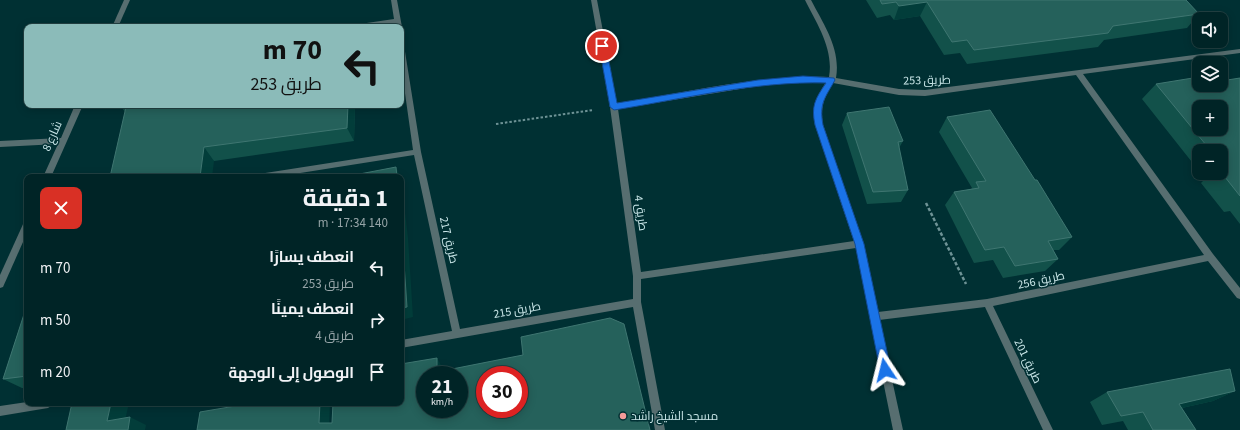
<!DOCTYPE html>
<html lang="ar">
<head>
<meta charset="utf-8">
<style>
	:root { --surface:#002426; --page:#0e3032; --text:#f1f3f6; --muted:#95a4a7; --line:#224143 }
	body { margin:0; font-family:"Source Sans 3",Cairo,sans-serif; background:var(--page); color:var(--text); direction:rtl; height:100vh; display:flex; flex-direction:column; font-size:15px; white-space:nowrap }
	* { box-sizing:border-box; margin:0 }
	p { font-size:13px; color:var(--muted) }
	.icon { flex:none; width:22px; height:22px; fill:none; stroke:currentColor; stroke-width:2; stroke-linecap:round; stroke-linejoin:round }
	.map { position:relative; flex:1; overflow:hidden; direction:ltr }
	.side { position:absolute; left:24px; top:174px; width:380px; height:232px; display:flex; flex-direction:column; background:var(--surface); border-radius:8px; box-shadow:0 2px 10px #0003,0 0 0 1px var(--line); direction:rtl }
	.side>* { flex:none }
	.top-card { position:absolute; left:24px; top:24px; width:380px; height:84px; border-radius:8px; box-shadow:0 2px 10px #0003,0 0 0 1px var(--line); direction:rtl; background:#8bbbb9; color:#111; overflow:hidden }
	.tools { position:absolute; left:1192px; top:12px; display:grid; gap:8px }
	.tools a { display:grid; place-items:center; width:36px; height:36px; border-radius:8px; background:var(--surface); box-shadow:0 2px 10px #0003,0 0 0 1px var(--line); font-size:20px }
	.speed { position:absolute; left:416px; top:366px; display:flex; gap:8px; font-size:20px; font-weight:700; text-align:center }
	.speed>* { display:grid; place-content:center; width:52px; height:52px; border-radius:50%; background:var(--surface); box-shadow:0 2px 10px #0003,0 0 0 1px var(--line); line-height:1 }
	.speed small { font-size:10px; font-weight:400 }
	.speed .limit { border:6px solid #d22; background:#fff; color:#111 }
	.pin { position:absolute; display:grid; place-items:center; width:34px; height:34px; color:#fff; margin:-17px; border:2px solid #fff; border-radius:50%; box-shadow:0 1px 4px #0007 }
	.me { position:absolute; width:44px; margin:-22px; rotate:350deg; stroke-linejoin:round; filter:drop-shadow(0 0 3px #0008) }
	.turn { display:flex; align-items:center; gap:14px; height:84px; padding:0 16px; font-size:18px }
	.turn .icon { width:52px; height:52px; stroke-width:2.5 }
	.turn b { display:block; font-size:28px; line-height:34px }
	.round { display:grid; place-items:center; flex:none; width:42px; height:42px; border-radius:8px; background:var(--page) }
	.overview { display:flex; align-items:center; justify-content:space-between; height:68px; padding:0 16px }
	h1 { font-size:24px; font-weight:700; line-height:30px }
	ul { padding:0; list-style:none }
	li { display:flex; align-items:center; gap:12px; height:52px; padding:0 16px }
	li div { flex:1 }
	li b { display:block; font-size:15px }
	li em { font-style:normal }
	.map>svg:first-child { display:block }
</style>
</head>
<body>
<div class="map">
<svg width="1240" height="430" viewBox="0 0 1240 430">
	<rect width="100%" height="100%" fill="#003033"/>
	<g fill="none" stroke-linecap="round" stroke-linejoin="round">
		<polyline stroke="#6e9396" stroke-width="2" stroke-dasharray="2.5 2" stroke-linecap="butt" points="496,124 593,110"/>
		<polyline stroke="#6e9396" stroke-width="2.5" stroke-dasharray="3.5 2" stroke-linecap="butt" points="926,203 966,284"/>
		<g fill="#576e70" fill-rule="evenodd">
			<polygon points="124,0 130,0 118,27 112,27"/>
			<polygon points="391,0 397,0 402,27 401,29 401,27 396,27 395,24 370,27 350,27 353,25 394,19"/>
			<path d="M591,0H597L617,104C686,92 759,75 829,77C834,49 817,24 805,0H811C824,25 841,49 836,78L899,89L925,90L1240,49V53L1083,74L1213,254L1240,288V299L1237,298L1208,261L993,306L1053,430H1043L985,307L879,320L903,430H893L856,248L641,279V302L665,430H655L633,307L401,348V340L452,331L414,155L275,177H251L252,175L413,150L401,65V39H403L421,152L460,329L633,299V276L610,107ZM1076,75L1204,255L987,299L878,312L863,244L823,125C820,108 824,97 833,83L899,95L925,96ZM803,82H826C817,96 812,108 815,125L854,241L641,272L618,109L758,86Z"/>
			<polygon points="75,105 83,105 51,177 43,177 58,144 0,147 0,141 61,138"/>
			<polygon points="27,221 27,233 3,287 0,288 0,275 24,222"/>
			<polygon points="27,402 27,403 53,403 51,406 48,408 0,416 0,406"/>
		</g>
	</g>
	<g fill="#12514a">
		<polygon points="866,0 1186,0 1199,14 1187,28 1104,40 1098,47 967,64 960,53 944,55 920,16 894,20 890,15 877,18"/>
		<polygon points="1240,78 1240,224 1230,211 1224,212 1201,183 1205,179 1200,173 1221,173 1221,151 1199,151 1199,171 1142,99 1156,84 1199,85"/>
		<polygon points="122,105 355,105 354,141 214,161 125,112 122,108"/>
		<polygon points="847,113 903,141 899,148 908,190 901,202 867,204 842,125"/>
		<polygon points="947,117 1035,180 1072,237 1059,250 1053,250 1058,259 1045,271 1003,278 993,260 974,263 945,205 954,192 971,189 972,188 939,132"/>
		<polygon points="27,305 27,388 22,388 3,379"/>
		<polygon points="1235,391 1213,401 1182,408 1196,430 1128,430 1123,421 1102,425 1090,402 1107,392"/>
	</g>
	<g fill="#023d3a">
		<polygon points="927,2 920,16 894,20 899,6"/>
		<polygon points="348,105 355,105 354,141 347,128"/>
		<polygon points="204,147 214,161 212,177 200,177"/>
		<polygon points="396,167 400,177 397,177"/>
		<polygon points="401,179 408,238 413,317 401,320"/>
		<polygon points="437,358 442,367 443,375 437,372"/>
		<polygon points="1235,391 1213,401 1159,413 1179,404"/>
		<polygon points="111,403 129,403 123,429 107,421"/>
		<polygon points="320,403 330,403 329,430 319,423"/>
		<polygon points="130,417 146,425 145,430 128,430"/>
	</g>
	<g fill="#25615b" stroke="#3f7671" fill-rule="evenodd">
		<polygon points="880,0 1186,0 1199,14 1113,26 1108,33 974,50 967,40 952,42 927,2 899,6 896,2 882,4"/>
		<path d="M1199,77V85H1221V81L1240,78V196L1221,172V168L1225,167L1221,163V151H1211L1156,84ZM1199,107H1221V129H1199Z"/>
		<polygon points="122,105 348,105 347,128 204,147 200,177 110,177 126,107 122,108"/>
		<polygon points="889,107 903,141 898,142 908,190 873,192 847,113"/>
		<polygon points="990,110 1035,180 1037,180 1072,237 1048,241 1058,259 1015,266 1004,247 985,250 954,192 979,188 976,182 986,181 947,117"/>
		<polygon points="396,167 397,177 344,177"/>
		<polygon points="345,175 344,177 333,177"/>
		<polygon points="401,219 407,307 401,308"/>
		<polygon points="27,305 27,376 3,379"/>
		<path d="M610,318L624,324L650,430H197L200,412L253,403H320L319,423H332L333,403H401V364L437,358V372L523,355L521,337ZM425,375H459V409H425ZM485,375H519V409H485Z"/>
		<polygon points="1230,369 1235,391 1179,404 1196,430 1153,430 1143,412 1121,416 1107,392"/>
		<polygon points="72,403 111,403 107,421 130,417 128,430 66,430"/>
	</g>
	<path fill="#1a73e8" stroke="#114b97" d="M602,43L606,46L617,103L758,80L803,76L834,78L835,80C825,98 819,103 823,125L864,244L891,370L889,374L885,376L882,374L880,370L855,244L815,125C811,106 815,99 826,83C755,81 683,99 614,110L610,107L599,46Z"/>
	<circle fill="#f59b99" stroke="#003033" stroke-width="1.5" cx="623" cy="416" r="4"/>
	<g text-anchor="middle" stroke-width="3" stroke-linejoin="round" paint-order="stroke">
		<g font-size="12" fill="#c9e6e8" stroke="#003033">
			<text transform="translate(927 80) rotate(-1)" y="4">طريق 253</text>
			<text transform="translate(52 136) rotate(-66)" y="4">شارع 8</text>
			<text transform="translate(641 213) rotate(82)" y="4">طريق 4</text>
			<text transform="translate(449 240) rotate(77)" y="4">طريق 217</text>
			<text transform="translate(1041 280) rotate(-12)" y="4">طريق 256</text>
			<text transform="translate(517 310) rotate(-10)" y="4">طريق 215</text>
			<text transform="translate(1028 361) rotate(64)" y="4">طريق 201</text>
		</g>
		<g font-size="12" fill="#c9e6e8" stroke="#003033" text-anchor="start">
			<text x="631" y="420">مسجد الشيخ راشد</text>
		</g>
	</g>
</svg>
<div class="tools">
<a><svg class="icon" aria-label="sound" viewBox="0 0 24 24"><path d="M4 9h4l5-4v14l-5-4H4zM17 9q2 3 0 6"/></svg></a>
<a><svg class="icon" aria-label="layers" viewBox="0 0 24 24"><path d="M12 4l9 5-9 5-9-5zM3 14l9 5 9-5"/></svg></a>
<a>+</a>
<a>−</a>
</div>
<div class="speed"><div>21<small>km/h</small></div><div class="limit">30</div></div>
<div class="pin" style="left:602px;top:46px;background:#d93025"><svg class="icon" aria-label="arrive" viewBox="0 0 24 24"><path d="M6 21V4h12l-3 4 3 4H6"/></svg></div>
<svg class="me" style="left:885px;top:370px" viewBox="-20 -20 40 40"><path d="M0-17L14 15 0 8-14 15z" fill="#1a73e8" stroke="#fff" stroke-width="4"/></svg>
<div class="top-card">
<div class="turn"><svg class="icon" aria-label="left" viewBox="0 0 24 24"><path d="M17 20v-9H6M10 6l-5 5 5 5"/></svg><div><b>70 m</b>طريق 253</div></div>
</div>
<section class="side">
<div class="overview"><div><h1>1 دقيقة</h1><p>140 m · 17:34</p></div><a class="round" style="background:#d93025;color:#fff"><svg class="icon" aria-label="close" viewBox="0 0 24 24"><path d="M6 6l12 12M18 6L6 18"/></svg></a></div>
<ul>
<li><svg class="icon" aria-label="left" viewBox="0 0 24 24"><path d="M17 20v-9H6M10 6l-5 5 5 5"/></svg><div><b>انعطف يسارًا</b><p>طريق 253</p></div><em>70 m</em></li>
<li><svg class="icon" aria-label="right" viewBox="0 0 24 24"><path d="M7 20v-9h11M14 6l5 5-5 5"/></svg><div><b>انعطف يمينًا</b><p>طريق 4</p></div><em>50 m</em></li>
<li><svg class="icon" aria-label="arrive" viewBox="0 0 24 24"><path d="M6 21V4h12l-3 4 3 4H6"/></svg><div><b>الوصول إلى الوجهة</b></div><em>20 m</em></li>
</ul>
</section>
</div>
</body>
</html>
